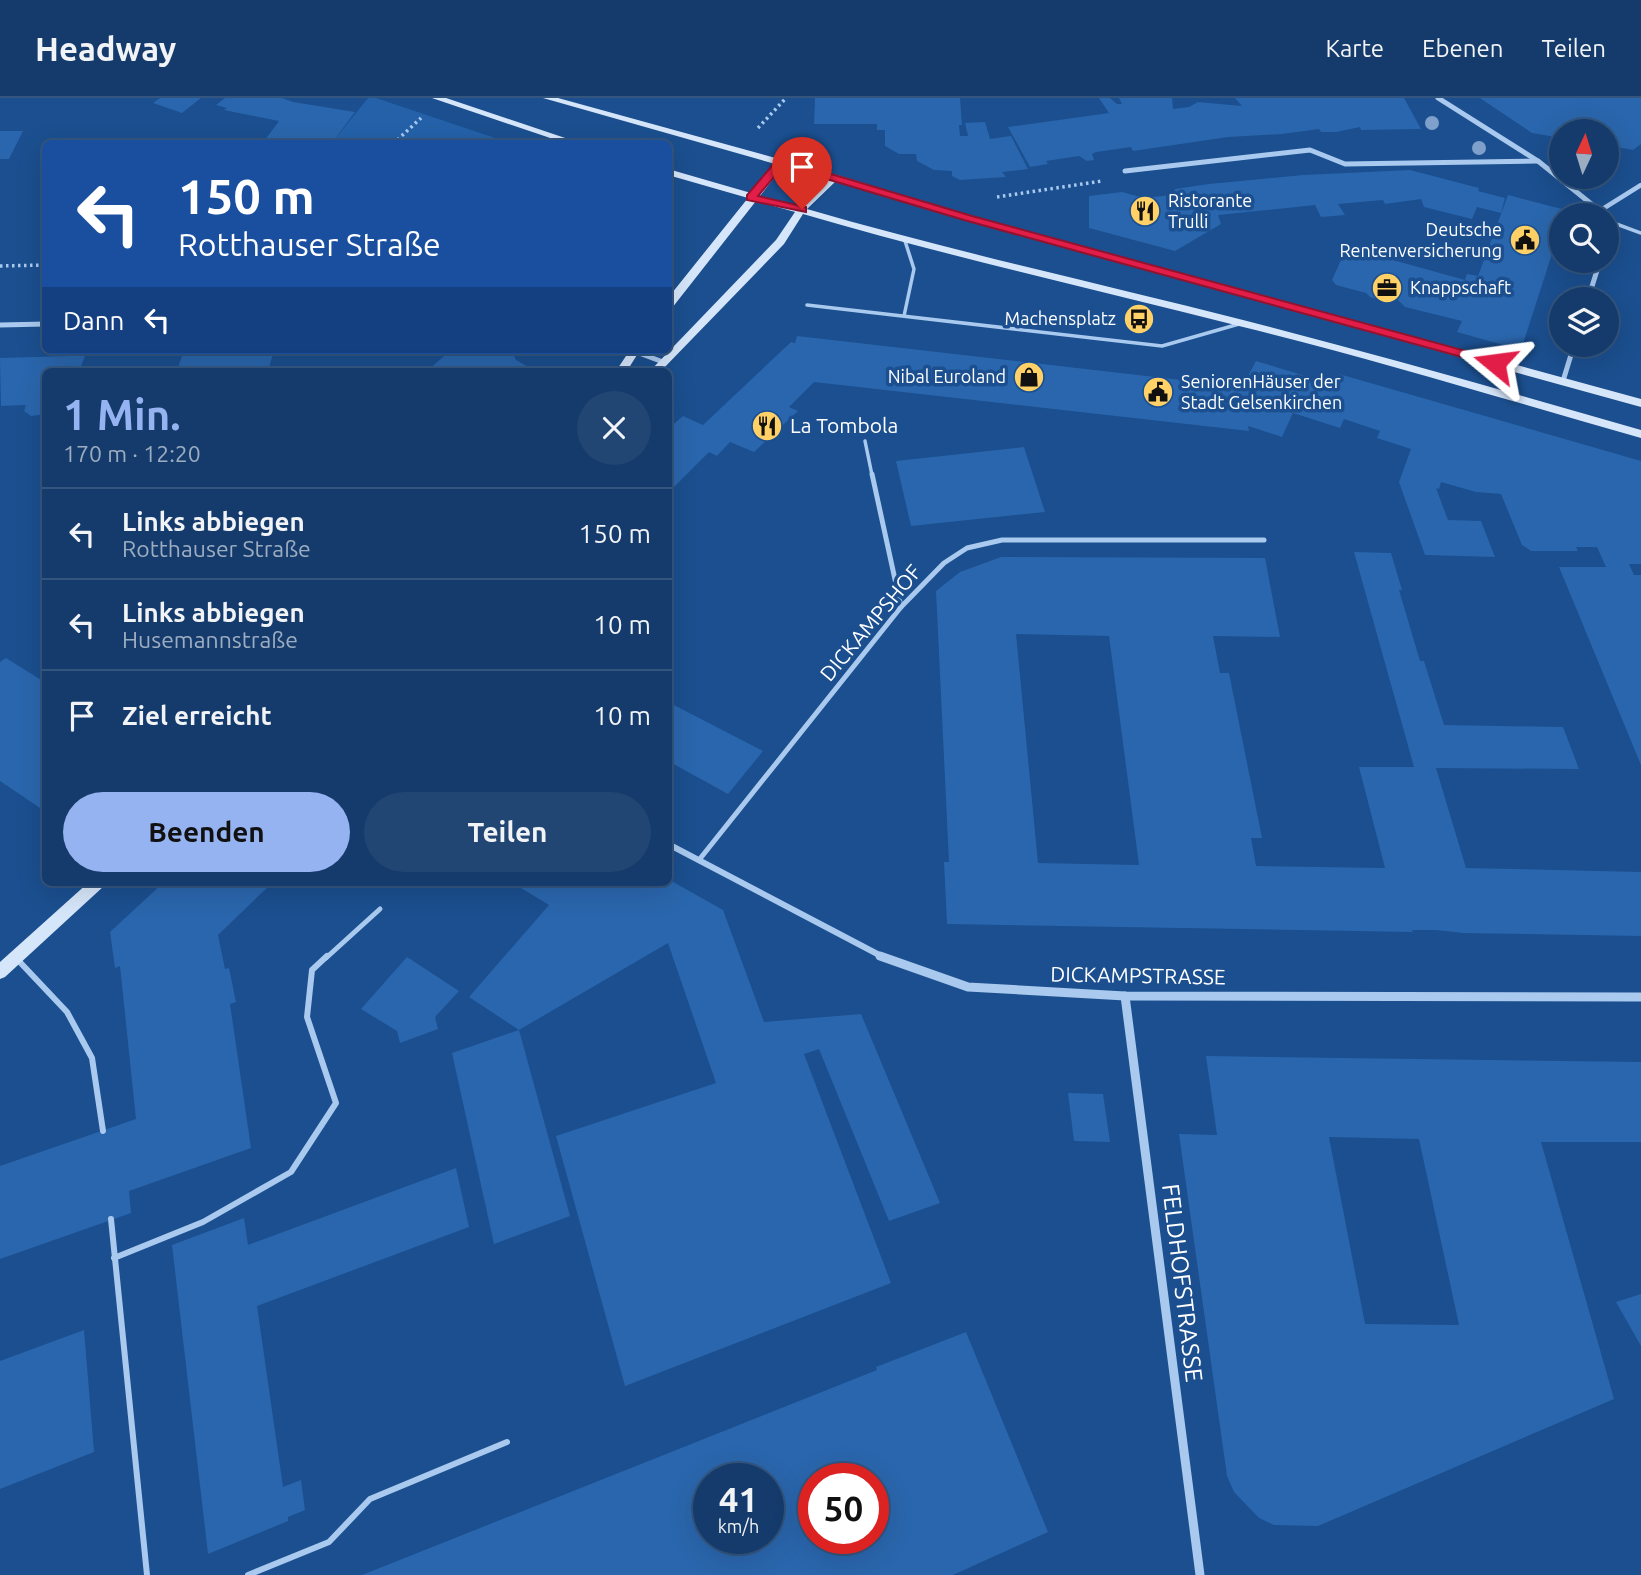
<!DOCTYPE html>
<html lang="de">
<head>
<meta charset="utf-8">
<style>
	:root { --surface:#143b6b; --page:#214673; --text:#f1f3f6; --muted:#9dadc1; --line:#33557e; --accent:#95b2f1 }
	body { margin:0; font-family:Ubuntu,sans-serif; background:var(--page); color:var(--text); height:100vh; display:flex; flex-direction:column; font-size:26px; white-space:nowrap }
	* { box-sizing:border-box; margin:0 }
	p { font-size:23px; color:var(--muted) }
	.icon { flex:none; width:38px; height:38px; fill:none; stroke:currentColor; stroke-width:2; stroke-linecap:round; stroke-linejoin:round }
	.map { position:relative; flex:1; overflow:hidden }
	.side { position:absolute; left:42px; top:270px; width:630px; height:518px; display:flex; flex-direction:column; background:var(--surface); border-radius:10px; box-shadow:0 7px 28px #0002,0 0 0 2px var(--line) }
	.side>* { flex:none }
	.top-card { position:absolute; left:42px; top:42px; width:630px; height:214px; border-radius:10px; box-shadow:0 7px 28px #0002,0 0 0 2px var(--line); background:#1a4fa0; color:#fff; overflow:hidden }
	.needle { width:46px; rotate:4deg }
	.buttons { position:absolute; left:1549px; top:21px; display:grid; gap:14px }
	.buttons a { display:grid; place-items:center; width:70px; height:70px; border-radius:50%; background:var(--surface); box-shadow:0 7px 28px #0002,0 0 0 2px var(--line); font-size:35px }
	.speed { position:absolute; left:693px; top:1365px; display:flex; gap:14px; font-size:35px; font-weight:700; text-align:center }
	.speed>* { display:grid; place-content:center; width:91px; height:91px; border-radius:50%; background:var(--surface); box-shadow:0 7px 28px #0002,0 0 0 2px var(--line); line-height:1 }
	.speed small { font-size:18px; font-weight:400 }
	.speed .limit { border:10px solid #d22; background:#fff; color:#111 }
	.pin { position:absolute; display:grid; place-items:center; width:60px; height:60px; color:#fff; margin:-72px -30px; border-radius:50% 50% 50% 0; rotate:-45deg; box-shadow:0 0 7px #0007 }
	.pin .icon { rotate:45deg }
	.me { position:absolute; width:77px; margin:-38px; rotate:286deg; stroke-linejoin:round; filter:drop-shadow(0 0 5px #0008) }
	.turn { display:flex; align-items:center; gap:24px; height:147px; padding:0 21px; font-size:32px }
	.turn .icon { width:91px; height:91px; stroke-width:2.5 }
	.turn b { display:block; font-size:49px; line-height:60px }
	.then { display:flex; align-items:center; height:66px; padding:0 21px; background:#0003; gap:14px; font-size:26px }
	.round { display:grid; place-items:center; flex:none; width:74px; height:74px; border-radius:37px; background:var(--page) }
	.overview { display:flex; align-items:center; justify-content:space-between; height:119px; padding:0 21px }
	h1 { font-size:42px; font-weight:700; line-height:52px; color:var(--accent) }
	.action { display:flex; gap:14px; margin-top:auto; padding:14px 21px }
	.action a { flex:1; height:80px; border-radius:42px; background:var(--accent); color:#111; font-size:28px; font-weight:700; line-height:80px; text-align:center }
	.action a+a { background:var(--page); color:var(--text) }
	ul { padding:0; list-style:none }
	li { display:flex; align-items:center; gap:21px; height:91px; padding:0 21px; border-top:2px solid var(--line) }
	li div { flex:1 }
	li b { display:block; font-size:26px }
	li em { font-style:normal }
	header { display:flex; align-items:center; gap:42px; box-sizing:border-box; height:98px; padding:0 35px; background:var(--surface); border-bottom:2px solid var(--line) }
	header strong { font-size:33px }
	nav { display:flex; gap:38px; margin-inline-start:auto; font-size:24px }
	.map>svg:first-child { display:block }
</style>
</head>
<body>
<header>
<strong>Headway</strong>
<nav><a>Karte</a><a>Ebenen</a><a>Teilen</a></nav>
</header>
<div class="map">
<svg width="1641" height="1477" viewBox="0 0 1641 1477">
	<rect width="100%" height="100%" fill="#1b4f8f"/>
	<polygon fill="#2461a8" points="368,0 376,0 510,45 331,46"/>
	<g fill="#2a66ad" fill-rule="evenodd">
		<polygon points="160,0 201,0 182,15 153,5"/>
		<polygon points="225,0 282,0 293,4 355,14 331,46 262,46 279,23 224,12 227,10 216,7"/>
		<polygon points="815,0 960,0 962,27 959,27 960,38 968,38 965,25 985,24 990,41 1011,38 1028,71 1002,74 1006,79 960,82 952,78 952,73 934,72 917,63 916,56 899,56 885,48 885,32 877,32 877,26 814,26"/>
		<polygon points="1099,0 1110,0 1117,6 1122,6 1119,0 1172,0 1173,11 1189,9 1198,4 1242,8 1235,0 1404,0 1421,31 1361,32 1360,29 1336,34 1321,34 1319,31 1282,36 1228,39 1133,53 1131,49 1096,54 1092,56 1094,62 1087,63 1079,58 1046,63 1048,66 1030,69 1008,29 1109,15"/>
		<polygon points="1480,0 1641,0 1641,46 1633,52 1606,47 1606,33 1561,33 1561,40 1532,35"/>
		<polygon points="0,33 23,33 9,61 0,61"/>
		<polygon points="1410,72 1479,90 1478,93 1505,100 1501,115 1477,109 1472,121 1424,109 1421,101 1385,106 1383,102 1338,106 1345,117 1321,119 1315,107 1218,117 1221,126 1175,153 1089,130 1089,98 1122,94 1144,100 1172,97 1175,91 1209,86 1303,77"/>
		<polygon points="1508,97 1566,112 1565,117 1561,117 1561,128 1521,252 1457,234 1462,223 1405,209 1397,201 1385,204 1370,199 1366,195 1336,187 1332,182 1345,153 1353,151 1465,182 1467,176 1478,178"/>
		<polygon points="797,238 1242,289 1256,263 1335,287 1339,276 1641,363 1641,466 1629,466 1634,477 1641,477 1641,667 1559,469 1606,469 1597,449 1576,449 1578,453 1531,453 1522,447 1501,396 1476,394 1441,384 1439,391 1436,390 1448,422 1481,423 1495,459 1425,457 1399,384 1411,351 1377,340 1380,333 1344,321 1340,330 1293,315 1282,339 1248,328 1249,333 814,284 789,309 798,313 754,354 730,344 717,358 709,354 668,395 668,331 683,318 703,327 791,244 795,245"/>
		<polygon points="274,252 268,273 177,273 183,255"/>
		<polygon points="451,252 511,252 516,262 535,273 427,273"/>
		<polygon points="72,253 87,253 79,273 46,273 46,316 31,318 24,313 26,307 1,308 0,260 70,258"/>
		<polygon points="1024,349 1045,414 911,428 896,363"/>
		<path d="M1354,454L1391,455L1402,492H1399L1420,563H1424L1444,627L1563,629L1579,671L1436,670L1466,770L1641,774V838L1463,835L1436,832H1412L1413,834L947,826L944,764H949L936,493L960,474L1001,459L1265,460L1280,539L1213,538L1220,575H1229L1262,740H1251L1256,768L1385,770L1359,669H1414ZM1016,536L1109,538L1139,767L1038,765Z"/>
		<polygon points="6,560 46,585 46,714 0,683 0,564"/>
		<polygon points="668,604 763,653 728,696 668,663"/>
		<polygon points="668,781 723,812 764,924 861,916 940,1105 889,1123 819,951 804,956 891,1185 625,1288 556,1038 716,985 668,845 519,932 469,899 549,807 511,784 668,784"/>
		<polygon points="164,784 273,784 218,837 225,871 229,870 236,904 230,906 251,1050 129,1093 131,1115 0,1161 0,1068 136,1021 120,868 115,870 110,834"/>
		<polygon points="407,859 459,893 435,919 438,931 400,945 397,933 361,911"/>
		<polygon points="519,932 570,1118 494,1146 452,955"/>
		<path d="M1206,958L1641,964V1044H1541L1614,1301L1318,1428L1274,1427L1259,1420L1234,1394L1227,1378L1179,1036L1217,1037ZM1329,1039L1419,1041L1459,1227L1365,1226Z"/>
		<polygon points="1068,995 1103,996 1110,1044 1074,1043"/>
		<polygon points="456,1070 469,1129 257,1208 283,1389 301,1382 305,1412 288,1419 288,1423 208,1456 172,1147 244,1120 248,1147"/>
		<polygon points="1641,1196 1641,1248 1616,1204"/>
		<polygon points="84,1232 94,1354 0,1391 0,1263"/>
		<path d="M966,1234L1048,1434L953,1477H362L877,1272L876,1269ZM709,1381H768V1440H709ZM814,1381H873V1440H814Z"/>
	</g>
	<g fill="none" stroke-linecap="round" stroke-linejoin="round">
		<g stroke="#a9c9ee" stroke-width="3.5" stroke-dasharray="2.5 3.5" stroke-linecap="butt">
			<polyline points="758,30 786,0"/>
			<polyline points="393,46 421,20"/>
			<polyline points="997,99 1102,83"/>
			<polyline points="0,168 46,167"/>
		</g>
		<g stroke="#a9c9ee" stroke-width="3.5">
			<polyline points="1611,124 1641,135"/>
			<polyline points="807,207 1162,248 1239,226"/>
			<polyline points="904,218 914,171 905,143"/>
			<polyline points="865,343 872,377"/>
		</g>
		<g stroke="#a9c9ee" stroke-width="5">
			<polyline points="872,376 901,509"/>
			<polyline points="699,762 901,509 944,465 967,450 1002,442 1264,442"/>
			<polyline points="326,860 380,811"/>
		</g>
		<g stroke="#a9c9ee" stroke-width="6">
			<polyline points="16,860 67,914 92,960 103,1033"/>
			<polyline points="111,1121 147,1477"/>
			<polyline points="114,1160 203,1124 291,1074 336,1005 307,919 312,872 327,858"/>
			<polyline points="248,1477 329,1444 370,1401 507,1344"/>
		</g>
		<polyline stroke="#a9c9ee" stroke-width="4.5" points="1601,112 1641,87"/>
		<g stroke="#a9c9ee" stroke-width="5">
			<polyline points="1438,0 1538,63 1605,117"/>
			<polyline points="1125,73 1310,52 1345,66 1538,63"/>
			<polyline points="1606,118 1611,124 1606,140"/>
			<polyline points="1588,201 1600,163"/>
			<polyline points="0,227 46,226"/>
			<polyline points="631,252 663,264"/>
			<polyline points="1563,283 1574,247"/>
		</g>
		<polyline stroke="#a9c9ee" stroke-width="6" points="668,746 885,860"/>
		<g stroke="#a9c9ee" stroke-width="9">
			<polyline points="880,858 968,889 1125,898 1641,899"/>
			<polyline points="1125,898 1200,1477"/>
		</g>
		<g fill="#d6e6fa" fill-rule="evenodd">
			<polygon points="432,0 446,0 583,46 568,46"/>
			<path d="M543,0H558L837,77L971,118L1641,301V309L965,122L836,83L807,111C951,153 1098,185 1243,222C1376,256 1509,294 1641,332V340C1507,302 1374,261 1239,228C1093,191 947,158 803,116L784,146L661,273H650L776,142L795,114L756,103L672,210L668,211V200L748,100L668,77V71L751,95L775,66ZM783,68L827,80L799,109L760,98Z"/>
			<polygon points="630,252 640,252 627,273 616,273"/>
			<polygon points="89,784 106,784 104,788 5,879 0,881 0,864"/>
		</g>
	</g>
	<g fill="#7ea0ca">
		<circle cx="1432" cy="25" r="7"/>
		<circle cx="1479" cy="50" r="7"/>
	</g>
	<polygon fill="#e11d48" stroke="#92132f" stroke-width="2" points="781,61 972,118 1499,262 1501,265 1499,267 1491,267 964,122 783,68 758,98 806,109 806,114 747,102 747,97 777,62"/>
	<defs>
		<g id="restaurant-disc" transform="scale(1.575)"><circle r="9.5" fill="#ffd166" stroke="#1b4f8f"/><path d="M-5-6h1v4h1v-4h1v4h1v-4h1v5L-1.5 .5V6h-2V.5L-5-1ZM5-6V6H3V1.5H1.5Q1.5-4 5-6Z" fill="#111"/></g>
		<g id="civic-disc" transform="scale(1.575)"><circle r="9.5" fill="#ffd166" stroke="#1b4f8f"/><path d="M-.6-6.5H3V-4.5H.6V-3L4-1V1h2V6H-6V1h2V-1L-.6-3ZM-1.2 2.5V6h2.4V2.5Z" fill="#111"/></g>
		<g id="office-disc" transform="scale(1.575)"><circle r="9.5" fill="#ffd166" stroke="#1b4f8f"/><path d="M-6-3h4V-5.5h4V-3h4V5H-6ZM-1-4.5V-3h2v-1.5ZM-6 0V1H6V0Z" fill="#111"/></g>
		<g id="bus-disc" transform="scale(1.575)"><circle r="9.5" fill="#ffd166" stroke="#1b4f8f"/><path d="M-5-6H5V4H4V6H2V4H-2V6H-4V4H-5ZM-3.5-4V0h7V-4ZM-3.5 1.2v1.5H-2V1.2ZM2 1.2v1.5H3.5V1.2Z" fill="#111"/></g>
		<g id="shop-disc" transform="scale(1.575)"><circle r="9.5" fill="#ffd166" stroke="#1b4f8f"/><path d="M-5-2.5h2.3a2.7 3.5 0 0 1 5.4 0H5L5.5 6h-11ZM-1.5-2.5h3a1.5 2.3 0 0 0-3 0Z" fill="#111"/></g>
	</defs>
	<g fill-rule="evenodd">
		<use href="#restaurant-disc" x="1145" y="113"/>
		<use href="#civic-disc" x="1525" y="142"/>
		<use href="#office-disc" x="1387" y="190"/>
		<use href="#bus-disc" x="1139" y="221"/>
		<use href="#shop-disc" x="1029" y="279"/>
		<use href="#civic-disc" x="1158" y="294"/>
		<use href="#restaurant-disc" x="767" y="328"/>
	</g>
	<g text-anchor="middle" stroke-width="7" stroke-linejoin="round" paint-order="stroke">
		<g font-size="18" fill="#fff" stroke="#1b4f8f" text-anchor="start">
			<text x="1168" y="109">Ristorante<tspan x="1168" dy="21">Trulli</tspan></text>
			<text x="1502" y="138" text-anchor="end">Deutsche<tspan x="1502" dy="21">Rentenversicherung</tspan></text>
			<text x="1410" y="196">Knappschaft</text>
			<text x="1116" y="227" text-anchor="end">Machensplatz</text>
			<text x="1006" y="285" text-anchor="end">Nibal Euroland</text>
			<text x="1181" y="290">SeniorenHäuser der<tspan x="1181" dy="21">Stadt Gelsenkirchen</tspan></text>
		</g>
		<g font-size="21" fill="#fff" stroke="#1b4f8f" text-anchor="start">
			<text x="790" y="335">La Tombola</text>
		</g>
		<g font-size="21" fill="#fff" stroke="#1b4f8f">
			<text transform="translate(871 525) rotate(-50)" y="7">DICKAMPSHOF</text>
			<text transform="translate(1138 878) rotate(1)" y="7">DICKAMPSTRASSE</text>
		</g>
		<g font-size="24" fill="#fff" stroke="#1b4f8f">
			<text transform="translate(1182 1185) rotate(83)" y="8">FELDHOFSTRASSE</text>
		</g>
	</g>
</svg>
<div class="buttons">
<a><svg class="needle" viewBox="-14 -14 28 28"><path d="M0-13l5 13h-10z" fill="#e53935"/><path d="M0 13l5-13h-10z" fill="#9dadc1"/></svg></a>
<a><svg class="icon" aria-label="search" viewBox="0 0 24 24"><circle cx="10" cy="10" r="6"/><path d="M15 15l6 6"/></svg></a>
<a><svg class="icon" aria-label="layers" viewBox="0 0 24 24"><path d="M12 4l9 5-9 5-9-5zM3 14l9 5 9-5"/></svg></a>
</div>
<div class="speed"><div>41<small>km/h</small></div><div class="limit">50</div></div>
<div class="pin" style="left:802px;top:111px;background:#d93025"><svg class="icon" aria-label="arrive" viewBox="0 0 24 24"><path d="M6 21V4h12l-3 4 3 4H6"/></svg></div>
<svg class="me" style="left:1495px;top:265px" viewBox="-20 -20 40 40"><path d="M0-17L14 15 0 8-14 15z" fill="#e11d48" stroke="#fff" stroke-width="4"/></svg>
<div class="top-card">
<div class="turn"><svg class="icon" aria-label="left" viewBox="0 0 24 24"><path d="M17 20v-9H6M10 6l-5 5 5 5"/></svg><div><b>150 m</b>Rotthauser Straße</div></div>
<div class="then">Dann<svg class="icon" aria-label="left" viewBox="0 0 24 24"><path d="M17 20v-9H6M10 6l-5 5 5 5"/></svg></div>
</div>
<section class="side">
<div class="overview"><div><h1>1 Min.</h1><p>170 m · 12:20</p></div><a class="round"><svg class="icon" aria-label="close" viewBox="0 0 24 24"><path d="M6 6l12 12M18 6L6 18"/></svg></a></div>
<ul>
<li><svg class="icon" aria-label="left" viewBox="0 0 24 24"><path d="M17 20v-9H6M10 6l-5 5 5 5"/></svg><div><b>Links abbiegen</b><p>Rotthauser Straße</p></div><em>150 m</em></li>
<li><svg class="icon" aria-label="left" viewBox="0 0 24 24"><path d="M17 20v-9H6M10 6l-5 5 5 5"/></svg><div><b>Links abbiegen</b><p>Husemannstraße</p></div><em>10 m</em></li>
<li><svg class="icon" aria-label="arrive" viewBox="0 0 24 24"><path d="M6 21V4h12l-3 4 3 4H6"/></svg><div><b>Ziel erreicht</b></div><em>10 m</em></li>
</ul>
<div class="action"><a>Beenden</a><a>Teilen</a></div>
</section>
</div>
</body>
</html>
